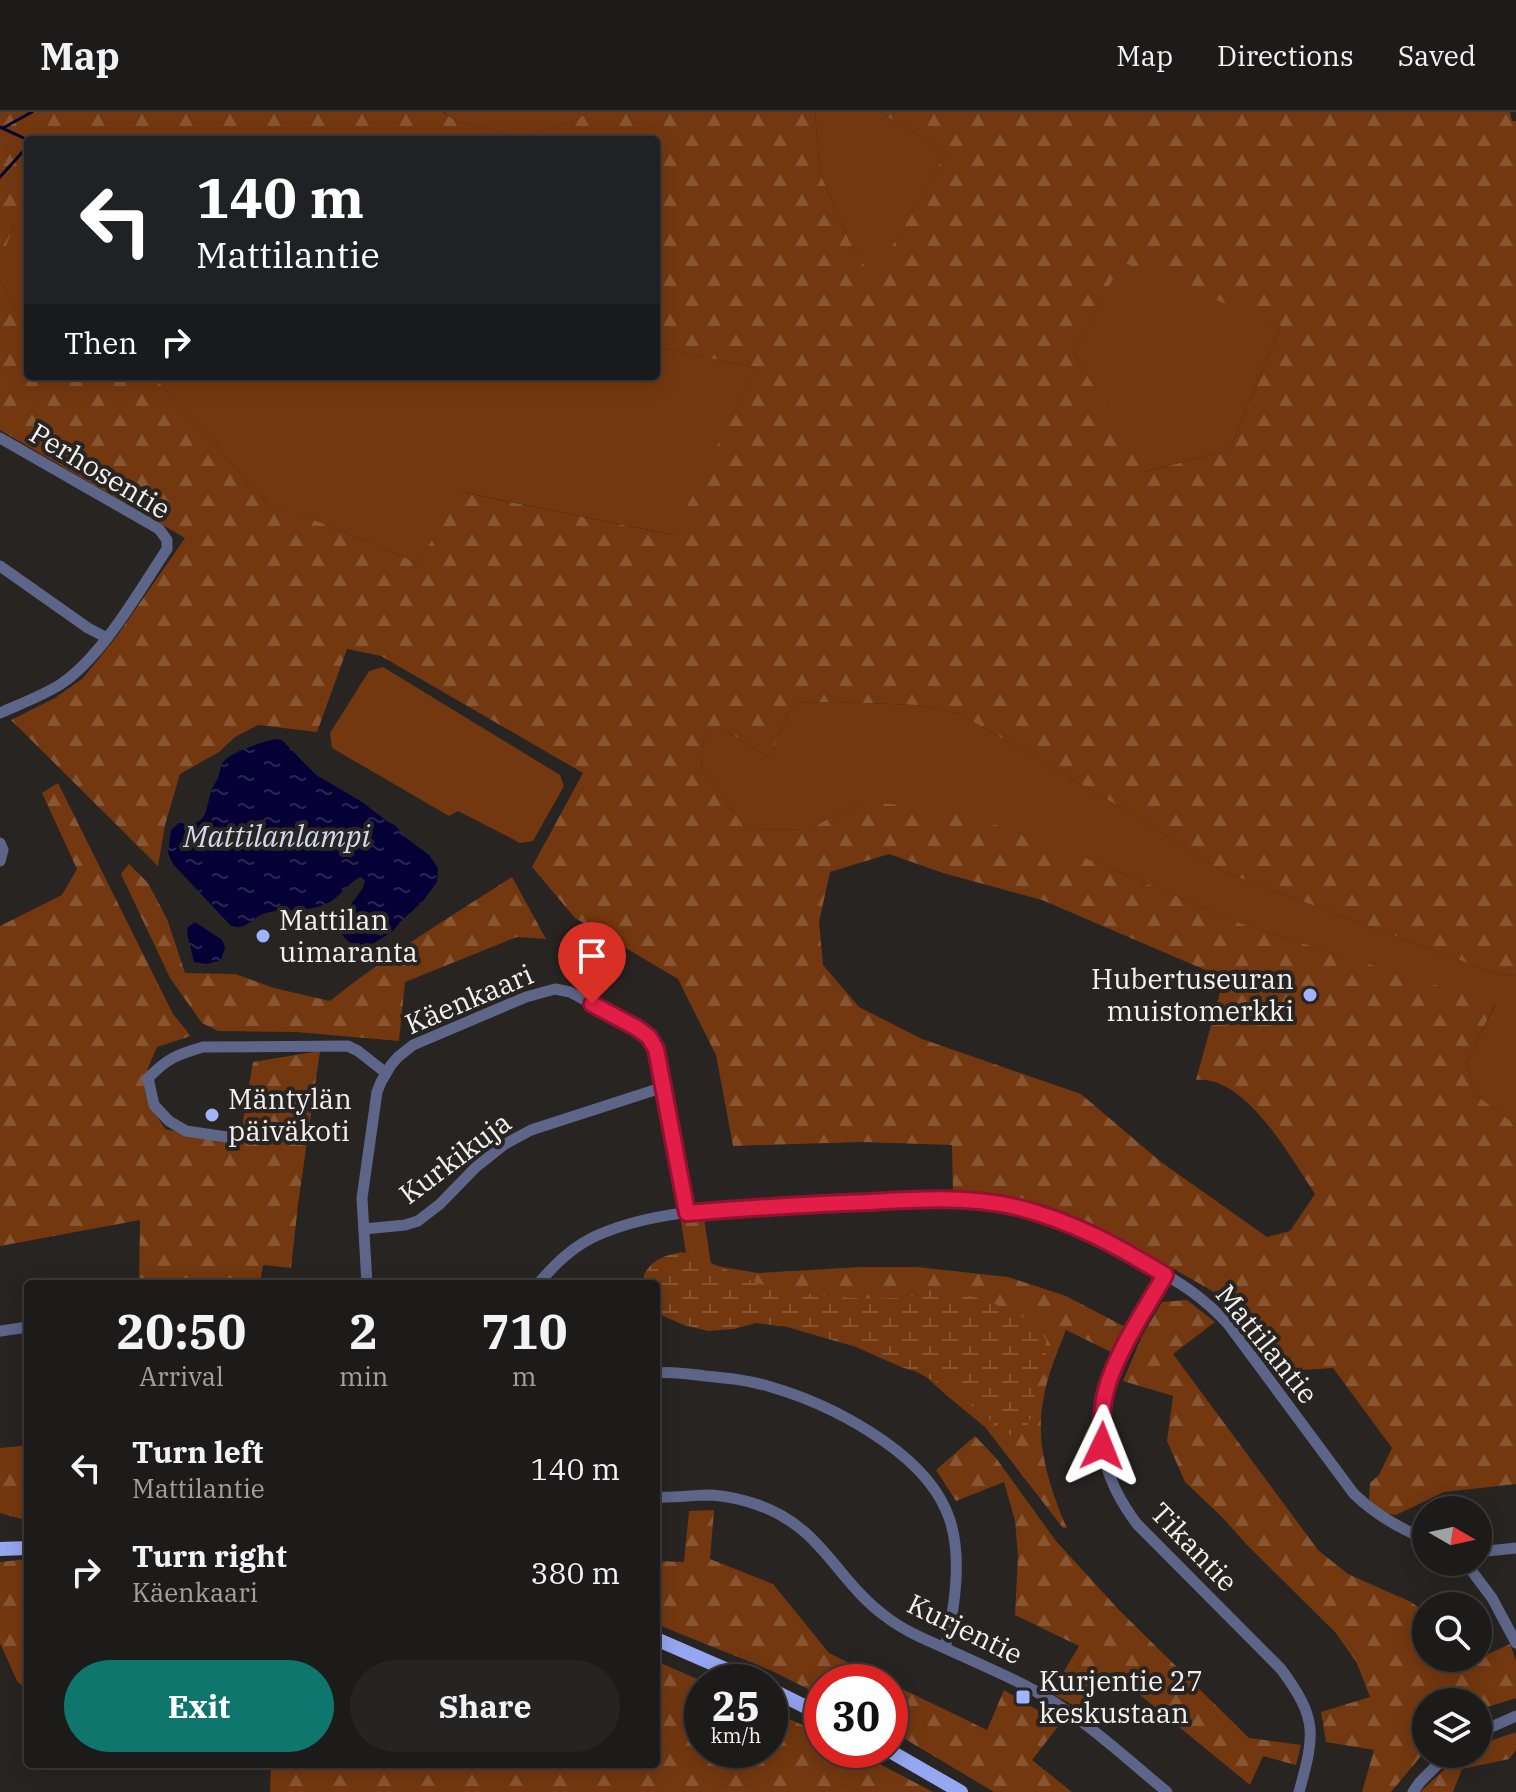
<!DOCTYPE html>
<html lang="en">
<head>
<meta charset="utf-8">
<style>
	:root { --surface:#1d1b1a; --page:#252423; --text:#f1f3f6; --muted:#a0a1a2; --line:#3b3939; --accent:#0f766e }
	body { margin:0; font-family:"IBM Plex Serif",serif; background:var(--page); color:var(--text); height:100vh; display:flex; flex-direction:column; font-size:30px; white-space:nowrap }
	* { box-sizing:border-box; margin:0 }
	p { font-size:26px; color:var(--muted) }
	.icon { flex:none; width:44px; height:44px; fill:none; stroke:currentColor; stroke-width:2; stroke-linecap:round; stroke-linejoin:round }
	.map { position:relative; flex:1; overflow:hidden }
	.drawer { position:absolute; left:24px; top:1168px; width:636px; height:488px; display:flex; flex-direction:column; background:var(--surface); border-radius:8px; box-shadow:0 4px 20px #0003,0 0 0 2px var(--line) }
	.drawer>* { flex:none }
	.top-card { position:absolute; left:24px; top:24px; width:636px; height:244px; border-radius:8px; box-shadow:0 4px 20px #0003,0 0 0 2px var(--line); background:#202124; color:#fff; overflow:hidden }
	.needle { width:52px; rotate:99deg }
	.tools { position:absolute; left:1412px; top:1384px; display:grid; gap:16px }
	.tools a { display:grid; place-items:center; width:80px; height:80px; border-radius:50%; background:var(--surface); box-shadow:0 4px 20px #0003,0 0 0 2px var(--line); font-size:40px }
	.speed { position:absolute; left:684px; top:1552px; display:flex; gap:16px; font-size:40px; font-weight:700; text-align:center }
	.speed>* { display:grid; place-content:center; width:104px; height:104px; border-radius:50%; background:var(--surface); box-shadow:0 4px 20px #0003,0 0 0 2px var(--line); line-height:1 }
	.speed small { font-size:20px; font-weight:400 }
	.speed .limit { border:12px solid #d22; background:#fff; color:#111 }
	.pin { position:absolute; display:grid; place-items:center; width:68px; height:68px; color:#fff; margin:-82px -34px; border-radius:50% 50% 50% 0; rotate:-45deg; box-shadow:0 0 8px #0007 }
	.pin .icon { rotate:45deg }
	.me { position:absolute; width:88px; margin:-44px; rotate:2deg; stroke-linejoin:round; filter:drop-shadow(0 0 6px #0008) }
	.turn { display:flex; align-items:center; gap:28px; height:168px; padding:0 40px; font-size:36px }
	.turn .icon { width:104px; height:104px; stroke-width:2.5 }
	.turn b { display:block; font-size:56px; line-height:68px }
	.then { display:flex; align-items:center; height:76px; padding:0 40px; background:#0003; gap:16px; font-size:30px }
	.eta { display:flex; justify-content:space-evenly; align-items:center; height:136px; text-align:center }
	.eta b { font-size:48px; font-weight:700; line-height:56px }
	.cta { display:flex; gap:16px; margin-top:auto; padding:16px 40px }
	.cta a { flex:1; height:92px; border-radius:48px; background:var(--accent); color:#fff; font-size:32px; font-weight:700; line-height:92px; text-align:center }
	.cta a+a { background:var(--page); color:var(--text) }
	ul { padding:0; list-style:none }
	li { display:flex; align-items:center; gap:24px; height:104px; padding:0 40px }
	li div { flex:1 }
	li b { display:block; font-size:30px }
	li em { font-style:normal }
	header { display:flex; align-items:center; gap:48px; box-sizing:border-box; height:112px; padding:0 40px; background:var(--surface); border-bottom:2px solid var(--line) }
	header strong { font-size:38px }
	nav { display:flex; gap:44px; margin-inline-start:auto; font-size:28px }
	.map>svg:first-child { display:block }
</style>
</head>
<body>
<header>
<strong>Map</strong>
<nav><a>Map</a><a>Directions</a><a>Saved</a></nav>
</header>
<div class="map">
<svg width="1516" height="1680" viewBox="0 0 1516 1680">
	<defs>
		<pattern id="forest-firs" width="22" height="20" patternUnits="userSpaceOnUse" patternTransform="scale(2)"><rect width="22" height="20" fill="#733810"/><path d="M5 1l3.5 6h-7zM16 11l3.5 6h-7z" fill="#853"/></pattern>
		<pattern id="wetland-marsh" width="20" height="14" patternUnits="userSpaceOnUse" patternTransform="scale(2)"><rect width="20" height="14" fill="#733810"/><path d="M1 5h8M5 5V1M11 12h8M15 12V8" fill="none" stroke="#853"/></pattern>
		<pattern id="water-ripples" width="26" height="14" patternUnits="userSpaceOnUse" patternTransform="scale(2)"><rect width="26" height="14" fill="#050035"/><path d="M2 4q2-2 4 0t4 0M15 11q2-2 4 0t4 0" fill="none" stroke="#2a2653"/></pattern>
	</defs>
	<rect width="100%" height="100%" fill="#272422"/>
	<g fill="#733810">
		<polygon points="444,0 587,0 578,7 521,26 456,9"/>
		<polygon points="815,0 880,0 946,40 873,169 850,130 820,61"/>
		<polygon points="14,111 28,114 28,200 16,197 0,168 0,152"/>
		<polygon points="1122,149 1281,214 1229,338 1143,360 1074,241"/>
		<polygon points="656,235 756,256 674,423 462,380 418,451 322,411 267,391 153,264 656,264"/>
		<polygon points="383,555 560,663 564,674 533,729 520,731 458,699 449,704 332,636 330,621 369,559"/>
		<polygon points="839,590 916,593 958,601 1129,700 1224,760 1497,862 1516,864 1516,1013 1475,982 1466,951 1495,893 1245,813 1098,751 863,689 807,718 746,717 701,654 705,620 720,615 769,646 793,591"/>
	</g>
	<g fill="url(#forest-firs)" fill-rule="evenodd">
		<path d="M0,0H443L456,9L521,26L578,7L587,0H815L820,61L850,130L873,168L946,40L880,0H1510L1512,9H1516V864L1497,862L1224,760L1129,700L958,601L916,593L839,590L793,591L769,646L720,615L705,621L701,654L746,717L807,718L863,689L960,700L1098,751L1245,813L1495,892L1466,951L1475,982L1516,1013V1372L1444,1380L1396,1403L1377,1400L1369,1387L1370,1371L1379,1363L1392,1336L1333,1256L1273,1260L1214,1180L1146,1141L1072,1105L1014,1087L953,1081L952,1033L861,1030L733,1034L716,943L678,867L575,806L532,755L583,661L381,544L347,537L317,620L258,613L235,625L219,640L180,662L165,713L158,754L11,608L55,586L83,566L117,524L185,426L0,318V168L16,197L28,200V264H153L267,391L322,411L418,451L461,380L673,423L756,256L656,235V28H28V114L14,112L0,152ZM1122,150L1281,214L1229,338L1144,360L1074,241ZM889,742L943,761L1042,788L1224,866L1196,968C1246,963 1291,1046 1315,1082L1290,1119L1267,1125L1161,1050L1081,982L922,927L859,895L823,853L819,810L830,760Z"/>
		<path d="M58,671L173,902L191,924L157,935C138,977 141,978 165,1017L239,1033L253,950L320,939L298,1093L291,1156L263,1153L260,1172H139L140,1108L0,1134V814L62,783L77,757L42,681Z"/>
		<path d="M129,752L148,771L167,807L185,861L235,862L274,876L330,889C387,843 450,805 512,765L546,827L517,825L405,870L399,929L296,920L218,919L202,911L170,866L121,762Z"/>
		<path d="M704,1106L711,1153L758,1161L860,1155H917L1008,1165L1066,1184L1127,1216L1113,1241L1066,1218C1057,1241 1047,1264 1043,1289C1035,1332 1050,1377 1067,1416H1063L985,1315L946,1283L880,1223L691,1175L681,1109Z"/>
		<polygon points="1187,1188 1215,1210 1173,1242 1318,1438 1348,1462 1411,1490 1426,1501 1426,1546 1451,1546 1456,1557 1510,1532 1516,1549 1516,1586 1478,1598 1478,1590 1426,1590 1426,1638 1391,1680 1362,1680 1374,1638 1326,1630 1321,1600 1370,1585 1357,1551 1335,1520 1247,1433 1224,1407 1185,1370 1167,1329 1173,1284 1123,1269 1142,1224 1162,1190"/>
		<polygon points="975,1324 996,1346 1056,1429 1119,1498 1249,1626 1301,1633 1296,1653 1263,1644 1250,1673 1112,1560 1082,1598 1051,1581 1079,1534 1015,1503 1018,1444 1015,1409 1004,1370 956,1389 936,1358"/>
		<polygon points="28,1333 28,1409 0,1401 0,1336"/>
		<polygon points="714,1398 710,1447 773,1472 829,1541 888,1570 822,1570 822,1584 770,1558 656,1512 656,1449 684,1450 689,1399"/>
		<polygon points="28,1447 28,1580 17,1569 0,1531 0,1450"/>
		<polygon points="656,1549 704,1570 702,1570 702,1638 770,1638 770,1598 822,1622 822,1638 853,1638 933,1680 270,1680 271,1652 656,1652"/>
		<polygon points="890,1571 987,1618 1004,1578 1060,1612 1032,1648 1072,1680 994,1680 890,1618"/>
		<polygon points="1516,1620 1516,1638 1509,1647 1462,1657 1453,1680 1420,1680 1461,1642 1478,1642 1478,1633"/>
	</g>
	<path fill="url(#wetland-marsh)" d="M682,1140C707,1147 730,1161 755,1170C772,1177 791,1179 809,1182C836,1186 887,1189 913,1184C919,1182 924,1179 930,1178C958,1176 1013,1196 1034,1213C1038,1217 1042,1222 1046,1227L1045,1252L1035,1282L1031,1305L1024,1320L1013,1325L999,1317L983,1300L957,1280L914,1259L901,1255L856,1235L787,1215L756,1211L734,1217L708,1219L684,1213L656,1201V1172H642C644,1151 663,1143 682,1140Z"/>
	<g fill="url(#water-ripples)">
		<path d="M275,627L282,628L316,663L362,690L388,710L395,713L405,725L429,743L438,756L437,770L423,789L400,810L393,819L374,831L362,834L350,831L342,823L340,816L344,802L363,776L365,768L360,765C347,771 340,786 326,792C306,801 283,795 263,802C250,807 245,820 230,813L173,752L168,741L171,718L179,711C210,715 204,699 212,677C214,673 216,670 218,666C220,660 220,654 224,649C231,640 263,630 275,627Z"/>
		<polygon points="195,810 222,828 225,835 221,848 207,852 194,850 187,821 188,815"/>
	</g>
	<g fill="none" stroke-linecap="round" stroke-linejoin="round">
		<g stroke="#050035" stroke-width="3">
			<polyline points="0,15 28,28"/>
			<polyline points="3,16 32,0"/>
			<polyline points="0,65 28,34"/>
		</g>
		<g stroke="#5d6689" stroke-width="11">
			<path d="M0,326L159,417L167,428V437C139,479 102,545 61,572C42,584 20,592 0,601"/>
			<polyline points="0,454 88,516 107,526"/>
			<polyline points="0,731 3,738 0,749"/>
			<path d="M234,1026L186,1019L169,1009L154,993L148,966C168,946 176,943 203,935L348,934L358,939L386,961"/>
			<polyline points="364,1117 405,1113 418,1109 440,1092 476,1055 505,1032 531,1018 664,975"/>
			<path d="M1165,1163C1115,1249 1066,1318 1137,1412L1281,1557C1318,1607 1315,1622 1299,1680"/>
			<polyline points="367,1172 362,1086 377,980 381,970 391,953 398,945 413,933 526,885 555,877 570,880 637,916 649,925 656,937 687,1101"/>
			<path d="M538,1172C555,1152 573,1134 598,1123C662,1095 738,1097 807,1093C875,1089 945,1081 1012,1094C1062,1104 1108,1128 1151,1154C1182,1172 1203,1185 1228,1212L1354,1382C1376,1403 1398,1416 1426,1427"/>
			<polyline points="0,1219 28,1215"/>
			<path d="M656,1261C672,1259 689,1262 705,1264C727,1266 749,1268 771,1275C830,1292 920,1338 946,1398C964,1438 955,1495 945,1536"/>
			<path d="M656,1385C674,1386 692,1383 711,1383C726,1384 744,1388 758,1393C822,1415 836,1468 885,1504C904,1519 927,1528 949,1538C975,1550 1001,1561 1026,1574C1078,1601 1122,1643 1167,1680"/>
			<polyline points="1478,1440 1516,1436"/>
			<polyline points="1465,1450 1492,1486 1516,1531"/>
			<polyline points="1478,1621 1516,1604"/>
			<polyline points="126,1652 139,1652"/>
			<polyline points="1413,1680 1420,1670 1448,1642"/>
		</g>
		<g stroke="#95a7f0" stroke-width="14">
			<polyline points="0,1437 28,1436"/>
			<polyline points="656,1527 755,1570"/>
			<polyline points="770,1577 822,1603"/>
			<polyline points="888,1638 961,1680"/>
		</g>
	</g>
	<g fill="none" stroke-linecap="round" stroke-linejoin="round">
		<g stroke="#92132f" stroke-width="20">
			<path id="route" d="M592,892L637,916L649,925L656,937L687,1101C748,1096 809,1092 870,1090C918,1087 968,1084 1016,1095C1070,1108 1118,1134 1165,1163C1145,1198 1117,1239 1106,1278C1101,1297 1101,1315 1102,1334"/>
		</g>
		<use href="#route" stroke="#e11d48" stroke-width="14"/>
	</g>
	<g fill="#a1b3fd" stroke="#272422" stroke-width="3">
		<circle cx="263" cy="824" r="8"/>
		<circle cx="1310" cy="883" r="8"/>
		<circle cx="212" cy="1003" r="8"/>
		<rect x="1015" y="1577" width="16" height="16" rx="4"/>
	</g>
	<g text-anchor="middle" stroke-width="8" stroke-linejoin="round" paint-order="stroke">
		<g font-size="28" fill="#f4f2f1" stroke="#272422">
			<text transform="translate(100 359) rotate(31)" y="10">Perhosentie</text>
			<text transform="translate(469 887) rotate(-23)" y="10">Käenkaari</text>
			<text transform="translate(455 1046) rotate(-37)" y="10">Kurkikuja</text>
			<text transform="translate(1267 1232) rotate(51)" y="10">Mattilantie</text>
			<text transform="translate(1194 1435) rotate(46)" y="10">Tikantie</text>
			<text transform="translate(965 1517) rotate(26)" y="10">Kurjentie</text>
		</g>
		<g font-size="28" fill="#f4f2f1" stroke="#272422" text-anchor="start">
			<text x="279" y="818">Mattilan<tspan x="279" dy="32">uimaranta</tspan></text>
			<text x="1294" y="877" text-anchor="end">Hubertuseuran<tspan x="1294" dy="32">muistomerkki</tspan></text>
			<text x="228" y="997">Mäntylän<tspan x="228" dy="32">päiväkoti</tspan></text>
			<text x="1039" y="1579">Kurjentie 27<tspan x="1039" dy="32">keskustaan</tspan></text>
		</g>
		<g font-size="30" font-style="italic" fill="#d3d9ef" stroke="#272422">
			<text x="277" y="735">Mattilanlampi</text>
		</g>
	</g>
</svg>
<div class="tools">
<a><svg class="needle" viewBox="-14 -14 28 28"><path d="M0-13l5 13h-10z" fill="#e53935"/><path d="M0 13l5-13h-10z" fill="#a0a1a2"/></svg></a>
<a><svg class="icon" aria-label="search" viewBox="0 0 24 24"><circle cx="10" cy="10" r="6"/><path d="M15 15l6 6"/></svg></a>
<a><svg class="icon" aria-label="layers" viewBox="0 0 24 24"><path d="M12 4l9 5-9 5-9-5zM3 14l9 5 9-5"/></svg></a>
</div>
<div class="speed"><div>25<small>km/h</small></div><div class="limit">30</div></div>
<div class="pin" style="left:592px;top:892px;background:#d93025"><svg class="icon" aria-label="arrive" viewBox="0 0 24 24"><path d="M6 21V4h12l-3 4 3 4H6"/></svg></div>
<svg class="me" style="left:1102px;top:1334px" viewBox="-20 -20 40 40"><path d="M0-17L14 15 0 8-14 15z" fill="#e11d48" stroke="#fff" stroke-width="4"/></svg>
<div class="top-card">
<div class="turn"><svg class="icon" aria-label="left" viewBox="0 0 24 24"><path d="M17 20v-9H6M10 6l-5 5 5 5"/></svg><div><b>140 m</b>Mattilantie</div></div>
<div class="then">Then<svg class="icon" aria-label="right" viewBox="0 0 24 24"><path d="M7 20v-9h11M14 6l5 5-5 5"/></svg></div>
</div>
<section class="drawer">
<div class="eta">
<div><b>20:50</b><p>Arrival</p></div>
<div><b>2</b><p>min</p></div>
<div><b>710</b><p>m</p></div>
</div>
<ul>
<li><svg class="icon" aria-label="left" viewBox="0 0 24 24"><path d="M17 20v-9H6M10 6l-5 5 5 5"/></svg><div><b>Turn left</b><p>Mattilantie</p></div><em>140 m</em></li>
<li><svg class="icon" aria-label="right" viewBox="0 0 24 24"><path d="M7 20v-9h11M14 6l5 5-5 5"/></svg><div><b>Turn right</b><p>Käenkaari</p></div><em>380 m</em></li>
</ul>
<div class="cta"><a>Exit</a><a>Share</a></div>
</section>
</div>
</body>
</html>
